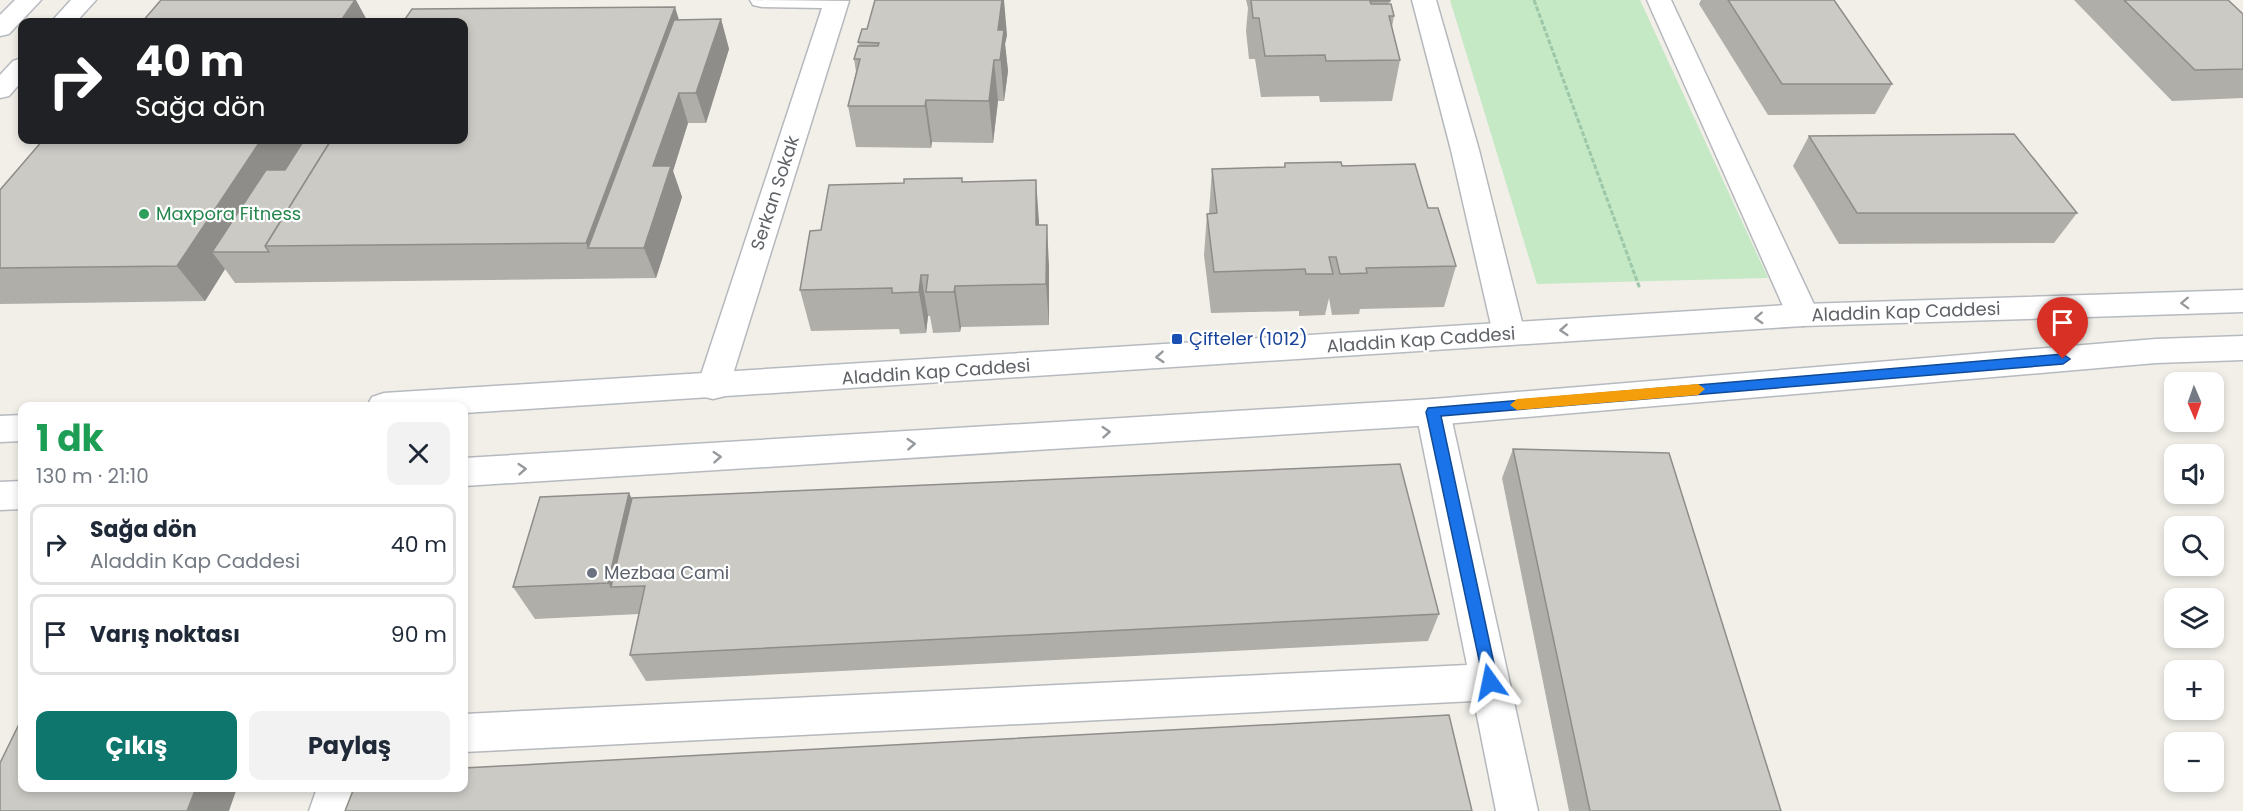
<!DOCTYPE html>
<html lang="tr">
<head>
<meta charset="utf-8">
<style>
	:root { --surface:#fff; --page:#f2f2f3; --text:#1f2937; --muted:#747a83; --line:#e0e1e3; --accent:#0f766e }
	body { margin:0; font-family:Poppins,sans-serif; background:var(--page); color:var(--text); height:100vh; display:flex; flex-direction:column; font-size:22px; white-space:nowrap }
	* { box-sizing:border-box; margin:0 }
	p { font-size:20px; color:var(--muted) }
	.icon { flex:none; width:33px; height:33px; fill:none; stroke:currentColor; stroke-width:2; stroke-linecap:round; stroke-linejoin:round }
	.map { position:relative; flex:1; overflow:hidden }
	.details { position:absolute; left:18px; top:402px; width:450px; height:390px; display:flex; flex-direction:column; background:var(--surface); border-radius:12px; box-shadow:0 3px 9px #0003 }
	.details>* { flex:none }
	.top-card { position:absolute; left:18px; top:18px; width:450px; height:126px; border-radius:12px; box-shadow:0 3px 9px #0003; background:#202124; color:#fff; overflow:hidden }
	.needle { width:39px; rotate:178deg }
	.buttons { position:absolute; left:2164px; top:372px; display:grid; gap:12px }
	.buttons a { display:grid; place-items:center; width:60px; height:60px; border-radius:12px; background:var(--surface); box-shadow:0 3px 9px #0003; font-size:30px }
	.pin { position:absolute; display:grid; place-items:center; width:51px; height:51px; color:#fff; margin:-62px -26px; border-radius:50% 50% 50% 0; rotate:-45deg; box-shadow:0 0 6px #0007 }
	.pin .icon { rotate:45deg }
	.me { position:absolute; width:66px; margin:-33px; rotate:348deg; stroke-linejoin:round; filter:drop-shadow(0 0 4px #0008) }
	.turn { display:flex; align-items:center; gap:21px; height:126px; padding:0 18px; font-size:27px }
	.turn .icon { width:78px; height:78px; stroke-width:2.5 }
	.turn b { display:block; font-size:42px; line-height:51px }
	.round { display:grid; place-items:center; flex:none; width:63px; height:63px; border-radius:12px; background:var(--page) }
	.headline { display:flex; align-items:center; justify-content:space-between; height:102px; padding:0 18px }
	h1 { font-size:36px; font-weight:700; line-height:45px; color:#1e9e55 }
	.cta { display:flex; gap:12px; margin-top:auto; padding:12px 18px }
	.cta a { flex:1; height:69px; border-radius:12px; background:var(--accent); color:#fff; font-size:24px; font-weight:700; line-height:69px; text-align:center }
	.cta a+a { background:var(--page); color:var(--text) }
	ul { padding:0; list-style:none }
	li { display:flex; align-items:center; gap:18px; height:81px; margin:0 12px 9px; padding:0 6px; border:3px solid var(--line); border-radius:12px }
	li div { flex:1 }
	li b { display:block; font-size:22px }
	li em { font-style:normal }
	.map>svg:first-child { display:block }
</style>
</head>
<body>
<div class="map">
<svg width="2243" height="811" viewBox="0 0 2243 811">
	<rect width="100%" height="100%" fill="#f1efe8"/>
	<polygon fill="#c5e8c5" points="1450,0 1640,0 1768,278 1537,284"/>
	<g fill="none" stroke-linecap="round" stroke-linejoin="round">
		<g stroke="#b5b8bc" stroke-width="3">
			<g id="street">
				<polygon points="750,0 849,1 729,387 725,396 713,399 701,396 697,387 822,8 762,7 753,5"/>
				<polygon points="1412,0 1436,0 1479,150 1525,334 1520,342 1509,345 1498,342 1493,334 1451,150"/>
				<polygon points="1647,0 1671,0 1819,315 1814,323 1803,326 1792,323 1787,315"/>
				<polygon points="1433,399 1445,403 1450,412 1538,811 1496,811 1474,701 464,752 464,714 1467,665 1416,412 1421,403"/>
				<polygon points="317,788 359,788 351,811 309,811"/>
			</g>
		</g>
		<g stroke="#b6babf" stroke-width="3">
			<g id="secondary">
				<polygon points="15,0 41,0 9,34 0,36 0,15"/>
				<polygon points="71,0 96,0 76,22 51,22"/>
				<polygon points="22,58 22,81 9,96 0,98 0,75 13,61"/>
				<polygon points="2243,290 2243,312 1803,326 464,413 464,406 367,406 372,397 384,393 1803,304"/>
				<polygon points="2243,336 2243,360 2156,363 1433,425 464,486 464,458 1433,399 2156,339"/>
				<polygon points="22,415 22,441 0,442 0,416"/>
				<polygon points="22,481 22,509 0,510 0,482"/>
			</g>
		</g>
		<polyline stroke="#9cc7a9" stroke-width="3" stroke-dasharray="5 2" stroke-linecap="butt" points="1534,0 1640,289"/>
		<use href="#street" fill="#fff" fill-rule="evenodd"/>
		<use href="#secondary" fill="#fff" fill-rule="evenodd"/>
	</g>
	<g fill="#afaea9">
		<polygon points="1246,0 1390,0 1389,4 1394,16 1392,27 1400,60 1392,101 1320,102 1319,96 1261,97 1255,59 1249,59 1246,31 1248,8"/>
		<polygon points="1701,0 1834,0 1892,84 1875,114 1768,115 1699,4"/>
		<polygon points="2074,0 2228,0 2243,14 2243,98 2172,101"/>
		<polygon points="721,19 729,49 706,123 688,123 673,171 682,197 656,278 235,283 225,269 205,301 0,304 0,190 464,140 368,22"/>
		<polygon points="1007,35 1005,44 1008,71 1004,101 998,101 993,143 932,142 931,148 856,147 848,106 856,72 854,59 859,46 858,42"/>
		<polygon points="1809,136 2077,213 2054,243 1839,244 1793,166"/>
		<polygon points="1285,163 1342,166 1428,208 1456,266 1444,307 1360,309 1359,314 1332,315 1329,298 1325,315 1299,316 1299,311 1211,313 1204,255 1207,214 1209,213 1212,169 1284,167"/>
		<polygon points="962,178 962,182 1039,225 1049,266 1049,325 961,327 960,332 933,333 930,316 928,316 926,333 900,334 899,329 811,331 800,290 821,230 904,183"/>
		<polygon points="1513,449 1781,811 1569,811 1502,478"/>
		<polygon points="632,498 1439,614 1428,641 646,681 630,655 639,614 535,619 513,587"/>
	</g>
	<g fill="#8f8d8a">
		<polygon points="355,0 356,0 368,22 340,22"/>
		<polygon points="1002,0 1004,0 1007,35 1005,44 1008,71 1004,101 998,30"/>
		<polygon points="675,7 686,42 588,248 586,243"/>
		<polygon points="721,19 729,49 706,123 696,93"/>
		<polygon points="994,60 998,101 993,143 989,101"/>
		<polygon points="679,93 688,123 673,171 682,197 656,278 644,248 653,166"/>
		<polygon points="926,100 932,142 931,148 925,106"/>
		<polygon points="261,140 307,140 236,252 212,252 225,269 205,301 177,266"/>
		<polygon points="1036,180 1039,221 1039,266 1036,225"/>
		<polygon points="1047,225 1049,266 1049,325 1046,284"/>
		<polygon points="921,275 928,316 926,333 919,292"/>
		<polygon points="955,286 961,327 960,332 954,292"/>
		<polygon points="629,493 647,527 611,587 608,583"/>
		<polygon points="196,788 237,788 229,811 187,811"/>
	</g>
	<g fill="#cccac5" stroke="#8f8d8a" stroke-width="1.5">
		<polygon points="161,0 355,0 340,22 142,22"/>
		<polygon points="875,0 1002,0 998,30 1004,30 1000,60 994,60 989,101 926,100 925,106 848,106 860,59 854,59 858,46 878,46 879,43 858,42 862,29 867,29"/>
		<polygon points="1251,0 1390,0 1390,1 1370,1 1371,4 1391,4 1394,16 1389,16 1400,60 1326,61 1325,55 1265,56 1259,18 1253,18"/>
		<polygon points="1728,0 1834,0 1892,84 1782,84"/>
		<polygon points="2124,0 2228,0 2243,14 2243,69 2195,70"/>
		<polygon points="675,7 586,243 265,246 331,140 464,140 464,22 403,22 412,9"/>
		<polygon points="721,19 696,93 679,93 653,166 671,166 644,248 588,248 674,20"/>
		<polygon points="2014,134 2077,213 1857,213 1809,136"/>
		<polygon points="43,140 261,140 177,266 0,268 0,190"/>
		<polygon points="304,140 331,140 265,246 269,252 212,252 266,170 285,170"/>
		<polygon points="1341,162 1342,166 1415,164 1428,208 1438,208 1456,266 1366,268 1367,273 1340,274 1336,257 1329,257 1333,274 1306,274 1305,269 1214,272 1207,214 1217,213 1212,169 1285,167 1285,163"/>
		<polygon points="962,178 962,182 1036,180 1036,225 1047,225 1046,284 955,286 954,292 926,292 928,275 921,275 919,292 892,293 892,288 800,290 810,231 821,230 829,185 904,183 904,179"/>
		<polygon points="1513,449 1669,453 1781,811 1590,811"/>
		<polygon points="1400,464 1439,614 630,655 645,586 611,587 632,498"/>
		<polygon points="629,493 608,583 513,587 540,497"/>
		<polygon points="1449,715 1472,811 345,811 354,788 464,788 464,768"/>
		<polygon points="22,718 22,788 196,788 187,811 0,811 0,763"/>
	</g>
	<defs><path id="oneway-chevron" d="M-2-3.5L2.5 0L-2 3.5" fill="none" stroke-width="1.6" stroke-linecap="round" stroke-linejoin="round" transform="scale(1.5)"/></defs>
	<g stroke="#979a9d">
		<use href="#oneway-chevron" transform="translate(2185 303) rotate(178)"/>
		<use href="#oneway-chevron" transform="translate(1759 318) rotate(177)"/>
		<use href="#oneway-chevron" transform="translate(1564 330) rotate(176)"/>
		<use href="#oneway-chevron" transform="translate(1160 357) rotate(176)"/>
		<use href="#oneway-chevron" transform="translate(1106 432) rotate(-4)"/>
		<use href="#oneway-chevron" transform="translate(911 444) rotate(-4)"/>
		<use href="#oneway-chevron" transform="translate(717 457) rotate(-4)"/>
		<use href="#oneway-chevron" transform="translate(522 469) rotate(-4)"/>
	</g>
	<polygon fill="#1a73e8" stroke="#114b97" stroke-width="1.5" points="2063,354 2070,359 2063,364 1441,416 1498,682 1496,688 1490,690 1485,688 1426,412 1428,408"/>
	<polygon fill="#f59e0b" points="1698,384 1705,389 1698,395 1517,410 1510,405 1517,399"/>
	<circle fill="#2e9e5b" stroke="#fff" stroke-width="2" cx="144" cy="214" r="6"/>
	<rect fill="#1a4fb4" stroke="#fff" stroke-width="2" x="1171" y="333" width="12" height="12" rx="3"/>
	<circle fill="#6b7280" stroke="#fff" stroke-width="2" cx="592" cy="573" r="6"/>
	<g text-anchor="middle" stroke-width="4.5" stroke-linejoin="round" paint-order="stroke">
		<g font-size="18" fill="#5f6368" stroke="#fff">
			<text transform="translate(775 193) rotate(-72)" y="6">Serkan Sokak</text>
			<text transform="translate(1906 312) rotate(-2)" y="6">Aladdin Kap Caddesi</text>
			<text transform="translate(1421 340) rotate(-4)" y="6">Aladdin Kap Caddesi</text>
			<text transform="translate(936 372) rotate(-4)" y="6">Aladdin Kap Caddesi</text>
		</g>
		<g font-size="18" fill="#27864d" stroke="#fff" text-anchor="start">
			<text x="156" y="220">Maxpora Fitness</text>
		</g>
		<g font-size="18" fill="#164399" stroke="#fff" text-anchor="start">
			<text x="1189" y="345">Çifteler (1012)</text>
		</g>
		<g font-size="18" fill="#5b616d" stroke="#fff" text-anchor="start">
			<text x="604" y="579">Mezbaa Cami</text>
		</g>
	</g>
</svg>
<div class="buttons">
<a><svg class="needle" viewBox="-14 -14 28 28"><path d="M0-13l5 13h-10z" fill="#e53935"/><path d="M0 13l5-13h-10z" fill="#747a83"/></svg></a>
<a><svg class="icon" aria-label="sound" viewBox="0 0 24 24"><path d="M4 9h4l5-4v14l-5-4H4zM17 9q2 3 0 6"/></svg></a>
<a><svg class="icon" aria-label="search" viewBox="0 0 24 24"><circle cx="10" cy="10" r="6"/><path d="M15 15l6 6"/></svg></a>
<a><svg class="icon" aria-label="layers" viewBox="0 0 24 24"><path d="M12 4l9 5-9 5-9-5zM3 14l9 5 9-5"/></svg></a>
<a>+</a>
<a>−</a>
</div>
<div class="pin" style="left:2063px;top:359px;background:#d93025"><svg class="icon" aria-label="arrive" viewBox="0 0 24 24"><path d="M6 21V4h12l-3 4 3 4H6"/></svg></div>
<svg class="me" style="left:1490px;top:682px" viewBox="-20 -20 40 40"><path d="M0-17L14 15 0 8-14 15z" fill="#1a73e8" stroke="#fff" stroke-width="4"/></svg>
<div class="top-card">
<div class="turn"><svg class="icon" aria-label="right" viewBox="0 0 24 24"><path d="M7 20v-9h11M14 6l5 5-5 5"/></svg><div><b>40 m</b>Sağa dön</div></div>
</div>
<section class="details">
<div class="headline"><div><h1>1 dk</h1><p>130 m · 21:10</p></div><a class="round"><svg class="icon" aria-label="close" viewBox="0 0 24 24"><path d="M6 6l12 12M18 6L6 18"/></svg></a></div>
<ul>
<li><svg class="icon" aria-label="right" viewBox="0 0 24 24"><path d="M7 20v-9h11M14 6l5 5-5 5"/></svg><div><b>Sağa dön</b><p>Aladdin Kap Caddesi</p></div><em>40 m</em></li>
<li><svg class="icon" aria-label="arrive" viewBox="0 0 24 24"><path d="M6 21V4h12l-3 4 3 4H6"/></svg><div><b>Varış noktası</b></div><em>90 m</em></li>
</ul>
<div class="cta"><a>Çıkış</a><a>Paylaş</a></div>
</section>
</div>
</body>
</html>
